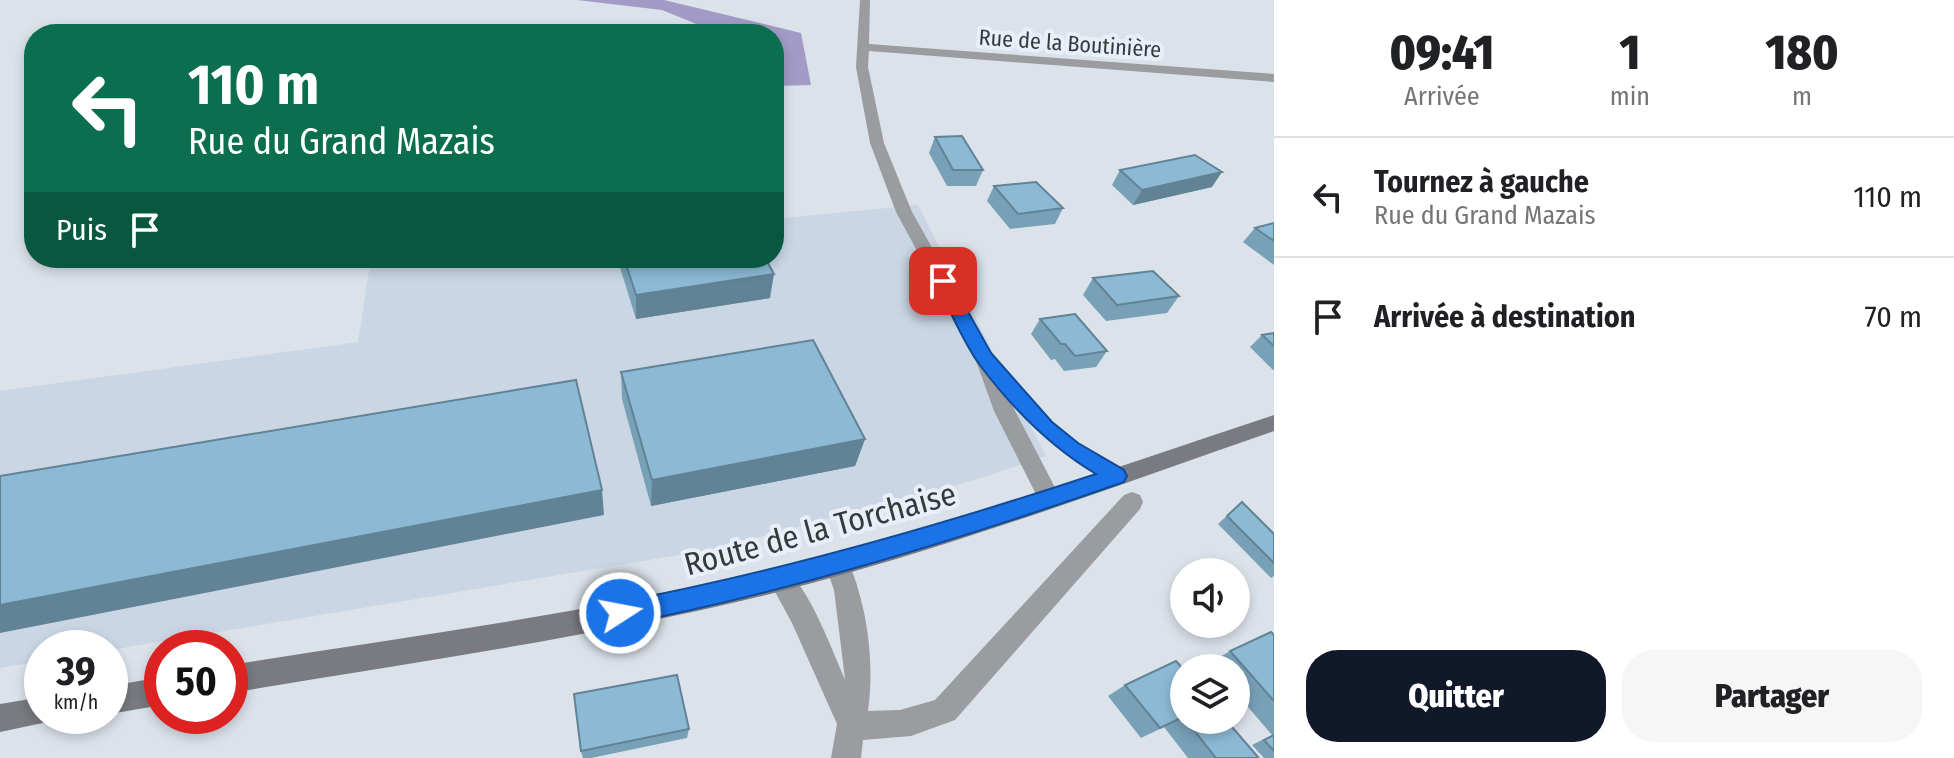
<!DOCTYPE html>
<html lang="fr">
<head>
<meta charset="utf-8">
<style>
	:root { --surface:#fff; --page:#f6f6f6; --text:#202124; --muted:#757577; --line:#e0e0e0; --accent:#111827 }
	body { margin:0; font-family:"Fira Sans Condensed",sans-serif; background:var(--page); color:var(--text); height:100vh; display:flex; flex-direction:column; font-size:30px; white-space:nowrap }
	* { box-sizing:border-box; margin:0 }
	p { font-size:26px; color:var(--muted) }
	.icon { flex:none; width:44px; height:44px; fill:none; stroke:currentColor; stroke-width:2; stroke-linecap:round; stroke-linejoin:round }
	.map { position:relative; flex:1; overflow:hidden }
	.panel { display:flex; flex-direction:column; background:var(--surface); width:680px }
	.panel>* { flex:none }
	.top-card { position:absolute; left:24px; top:24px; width:760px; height:244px; border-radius:32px; box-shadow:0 4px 12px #0003; background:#0b6e4f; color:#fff; overflow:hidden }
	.controls { position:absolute; left:1170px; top:558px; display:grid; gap:16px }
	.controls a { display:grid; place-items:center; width:80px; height:80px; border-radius:50%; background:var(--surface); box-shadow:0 4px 12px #0003; font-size:40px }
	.speed { position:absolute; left:24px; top:630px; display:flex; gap:16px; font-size:40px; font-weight:700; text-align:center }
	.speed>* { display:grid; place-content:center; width:104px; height:104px; border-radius:50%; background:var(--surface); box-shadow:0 4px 12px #0003; line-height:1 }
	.speed small { font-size:20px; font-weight:400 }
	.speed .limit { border:12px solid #d22; background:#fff; color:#111 }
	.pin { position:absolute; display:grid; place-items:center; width:68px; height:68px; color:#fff; margin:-34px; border-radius:16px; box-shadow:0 4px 12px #0006 }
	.me { position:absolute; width:88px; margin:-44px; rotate:79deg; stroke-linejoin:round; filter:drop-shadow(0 0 6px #0008) }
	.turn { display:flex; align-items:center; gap:28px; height:168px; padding:0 32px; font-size:36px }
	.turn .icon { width:104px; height:104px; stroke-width:2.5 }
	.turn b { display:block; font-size:56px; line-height:68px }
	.then { display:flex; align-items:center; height:76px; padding:0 32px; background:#0003; gap:16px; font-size:30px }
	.eta { display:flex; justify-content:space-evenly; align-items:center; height:136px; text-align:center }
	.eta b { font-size:48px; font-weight:800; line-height:56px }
	.action { display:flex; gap:16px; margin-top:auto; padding:16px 32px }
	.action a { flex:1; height:92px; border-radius:32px; background:var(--accent); color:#fff; font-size:32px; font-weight:800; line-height:92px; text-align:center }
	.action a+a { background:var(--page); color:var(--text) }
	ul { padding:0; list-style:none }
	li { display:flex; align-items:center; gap:24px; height:120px; padding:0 32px; border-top:2px solid var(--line) }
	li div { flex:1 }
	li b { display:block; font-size:30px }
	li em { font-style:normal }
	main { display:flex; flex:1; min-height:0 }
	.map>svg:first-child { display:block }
</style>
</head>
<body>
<main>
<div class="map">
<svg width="1274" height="758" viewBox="0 0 1274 758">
	<rect width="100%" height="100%" fill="#dbe2ea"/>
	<polygon fill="#cad6e4" points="918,205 1046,456 978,479 715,549 110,650 42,648 42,661 0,668 0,391 358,342 371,258 774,258 774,219"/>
	<polygon fill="#a29bc6" points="577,0 664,0 801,33 811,85 777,86 774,82 774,34 721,34 662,10"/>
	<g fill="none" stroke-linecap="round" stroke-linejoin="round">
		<g fill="#9b9ca0" fill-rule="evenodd">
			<path d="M860,0H870L869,44L1274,74V82L869,51L868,67L884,143L912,212L996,361L1052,421L1079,443L1125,469L1128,476L1125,483L1117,485L1109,483C1069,458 1042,438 1011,403L1061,499L1058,506L1050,509L1042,506L994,411L975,358L896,212L870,143L856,67Z"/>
			<path d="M1132,492L1140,495L1143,502L1140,509L955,720L911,736L863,740L861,758H831L837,724L792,623L768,579L771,571L780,567C806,577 833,653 845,679L834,590L825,564L828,556L837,553L846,556C867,603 875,660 868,711L900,710L935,700L1124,495Z"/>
		</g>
		<g fill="#797b81" fill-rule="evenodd">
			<path d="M1274,415V431C1110,488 947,549 778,592C598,637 413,662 230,693V665C413,636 597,612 778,568C946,528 1110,469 1274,415Z"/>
			<polygon points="162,677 162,705 110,714 110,686"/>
			<polygon points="42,697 42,716 54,716 52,721 0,732 0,704"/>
		</g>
	</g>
	<g fill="#78a0b7">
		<polygon points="935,137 983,170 976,186 947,186 929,153"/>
		<polygon points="1120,170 1212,187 1133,205 1112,185"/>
		<polygon points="994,186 1063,208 1055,224 1010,229 987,201"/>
		<polygon points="1274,223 1274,265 1243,242 1255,228"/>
		<polygon points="618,258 765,258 770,298 636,319 619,264"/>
		<polygon points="1093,278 1179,296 1167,313 1106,321 1083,295"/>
		<polygon points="1040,319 1107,351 1096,367 1064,371 1055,359 1051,360 1031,334"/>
		<polygon points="1274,333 1274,370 1273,370 1250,347 1262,335"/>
		<polygon points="621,372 865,439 855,466 651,506 622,399"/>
		<polygon points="1242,502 1274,534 1274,576 1271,578 1218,524"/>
		<polygon points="1274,635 1274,758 1264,758 1252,745 1272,735 1236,693 1236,668 1214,668 1210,663 1230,651"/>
		<polygon points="1184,670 1184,720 1226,720 1255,758 1188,758 1164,727 1141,738 1108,696 1125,685"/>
		<polygon points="689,729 687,738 591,758 583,758 581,751"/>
	</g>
	<g fill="#628295">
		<polygon points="1222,172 1212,187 1133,205 1142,190"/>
		<polygon points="774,274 770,298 636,319 636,295"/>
		<polygon points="865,439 855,466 651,506 652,480"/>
		<polygon points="602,490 604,515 0,633 0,605"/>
	</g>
	<g fill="#8cbad5" stroke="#628295" stroke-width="2">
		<polygon points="962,136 983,170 953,170 935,137"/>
		<polygon points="1195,155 1222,172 1142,190 1120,170"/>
		<polygon points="1036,182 1063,208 1018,214 994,186"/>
		<polygon points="1274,223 1274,241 1255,228"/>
		<polygon points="624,258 765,258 774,274 636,295"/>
		<polygon points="1153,271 1179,296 1117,305 1093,278"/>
		<polygon points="1075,314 1107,351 1075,356 1065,344 1061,344 1040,319"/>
		<polygon points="1274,333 1274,346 1262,335"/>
		<polygon points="813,340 865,439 652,480 621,372"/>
		<polygon points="576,380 602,490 0,605 0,476"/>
		<polygon points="1242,502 1274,534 1274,563 1227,516"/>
		<polygon points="1271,632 1274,635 1274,701 1230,651"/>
		<polygon points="1176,661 1184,670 1184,718 1183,717 1160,728 1125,685"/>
		<polygon points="677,675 689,729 581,751 574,694"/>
		<polygon points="1186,720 1226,720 1258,757 1255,758 1216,758"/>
		<polygon points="1274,735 1274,751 1264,740"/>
	</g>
	<path fill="#1a73e8" stroke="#114b97" stroke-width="2" d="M943,276L951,281L991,353L1052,422L1078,443L1124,470L1127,476L1124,482C958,540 792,591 620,625L612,621L608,613L612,605L620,602C782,571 939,526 1096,474C1049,446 1012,408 979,364C962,340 949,308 935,281Z"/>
	<g text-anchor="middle" stroke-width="8" stroke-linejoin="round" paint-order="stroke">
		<g font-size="22" fill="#373a3d" stroke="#e8eff8">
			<text transform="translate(1070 43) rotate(4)" y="8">Rue de la Boutinière</text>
		</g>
		<g font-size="32" fill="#373a3d" stroke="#e8eff8">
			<text transform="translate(820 529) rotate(-15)" y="11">Route de la Torchaise</text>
		</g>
	</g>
</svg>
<div class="controls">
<a><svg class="icon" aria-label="sound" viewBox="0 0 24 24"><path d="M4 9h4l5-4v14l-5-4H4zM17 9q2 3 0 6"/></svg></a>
<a><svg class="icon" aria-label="layers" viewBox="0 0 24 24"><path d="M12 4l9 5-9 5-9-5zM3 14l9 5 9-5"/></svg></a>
</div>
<div class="speed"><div>39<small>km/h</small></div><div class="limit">50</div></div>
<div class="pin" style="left:943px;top:281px;background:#d93025"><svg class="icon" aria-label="arrive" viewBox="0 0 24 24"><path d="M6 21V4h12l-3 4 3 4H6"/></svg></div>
<svg class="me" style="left:620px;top:613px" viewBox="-20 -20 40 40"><circle r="17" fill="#1a73e8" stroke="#fff" stroke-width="3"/><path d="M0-11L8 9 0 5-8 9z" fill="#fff"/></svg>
<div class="top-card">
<div class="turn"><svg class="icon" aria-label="left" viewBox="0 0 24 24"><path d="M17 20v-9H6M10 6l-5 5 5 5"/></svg><div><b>110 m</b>Rue du Grand Mazais</div></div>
<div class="then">Puis<svg class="icon" aria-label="arrive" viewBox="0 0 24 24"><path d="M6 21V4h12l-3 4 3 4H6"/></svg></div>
</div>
</div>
<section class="panel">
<div class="eta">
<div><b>09:41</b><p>Arrivée</p></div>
<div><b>1</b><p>min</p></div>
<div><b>180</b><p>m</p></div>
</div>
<ul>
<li><svg class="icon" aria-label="left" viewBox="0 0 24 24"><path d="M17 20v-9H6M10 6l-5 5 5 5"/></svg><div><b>Tournez à gauche</b><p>Rue du Grand Mazais</p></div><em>110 m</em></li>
<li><svg class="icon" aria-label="arrive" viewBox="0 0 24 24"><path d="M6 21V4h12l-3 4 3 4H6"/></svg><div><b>Arrivée à destination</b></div><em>70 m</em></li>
</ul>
<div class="action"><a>Quitter</a><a>Partager</a></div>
</section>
</main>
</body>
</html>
